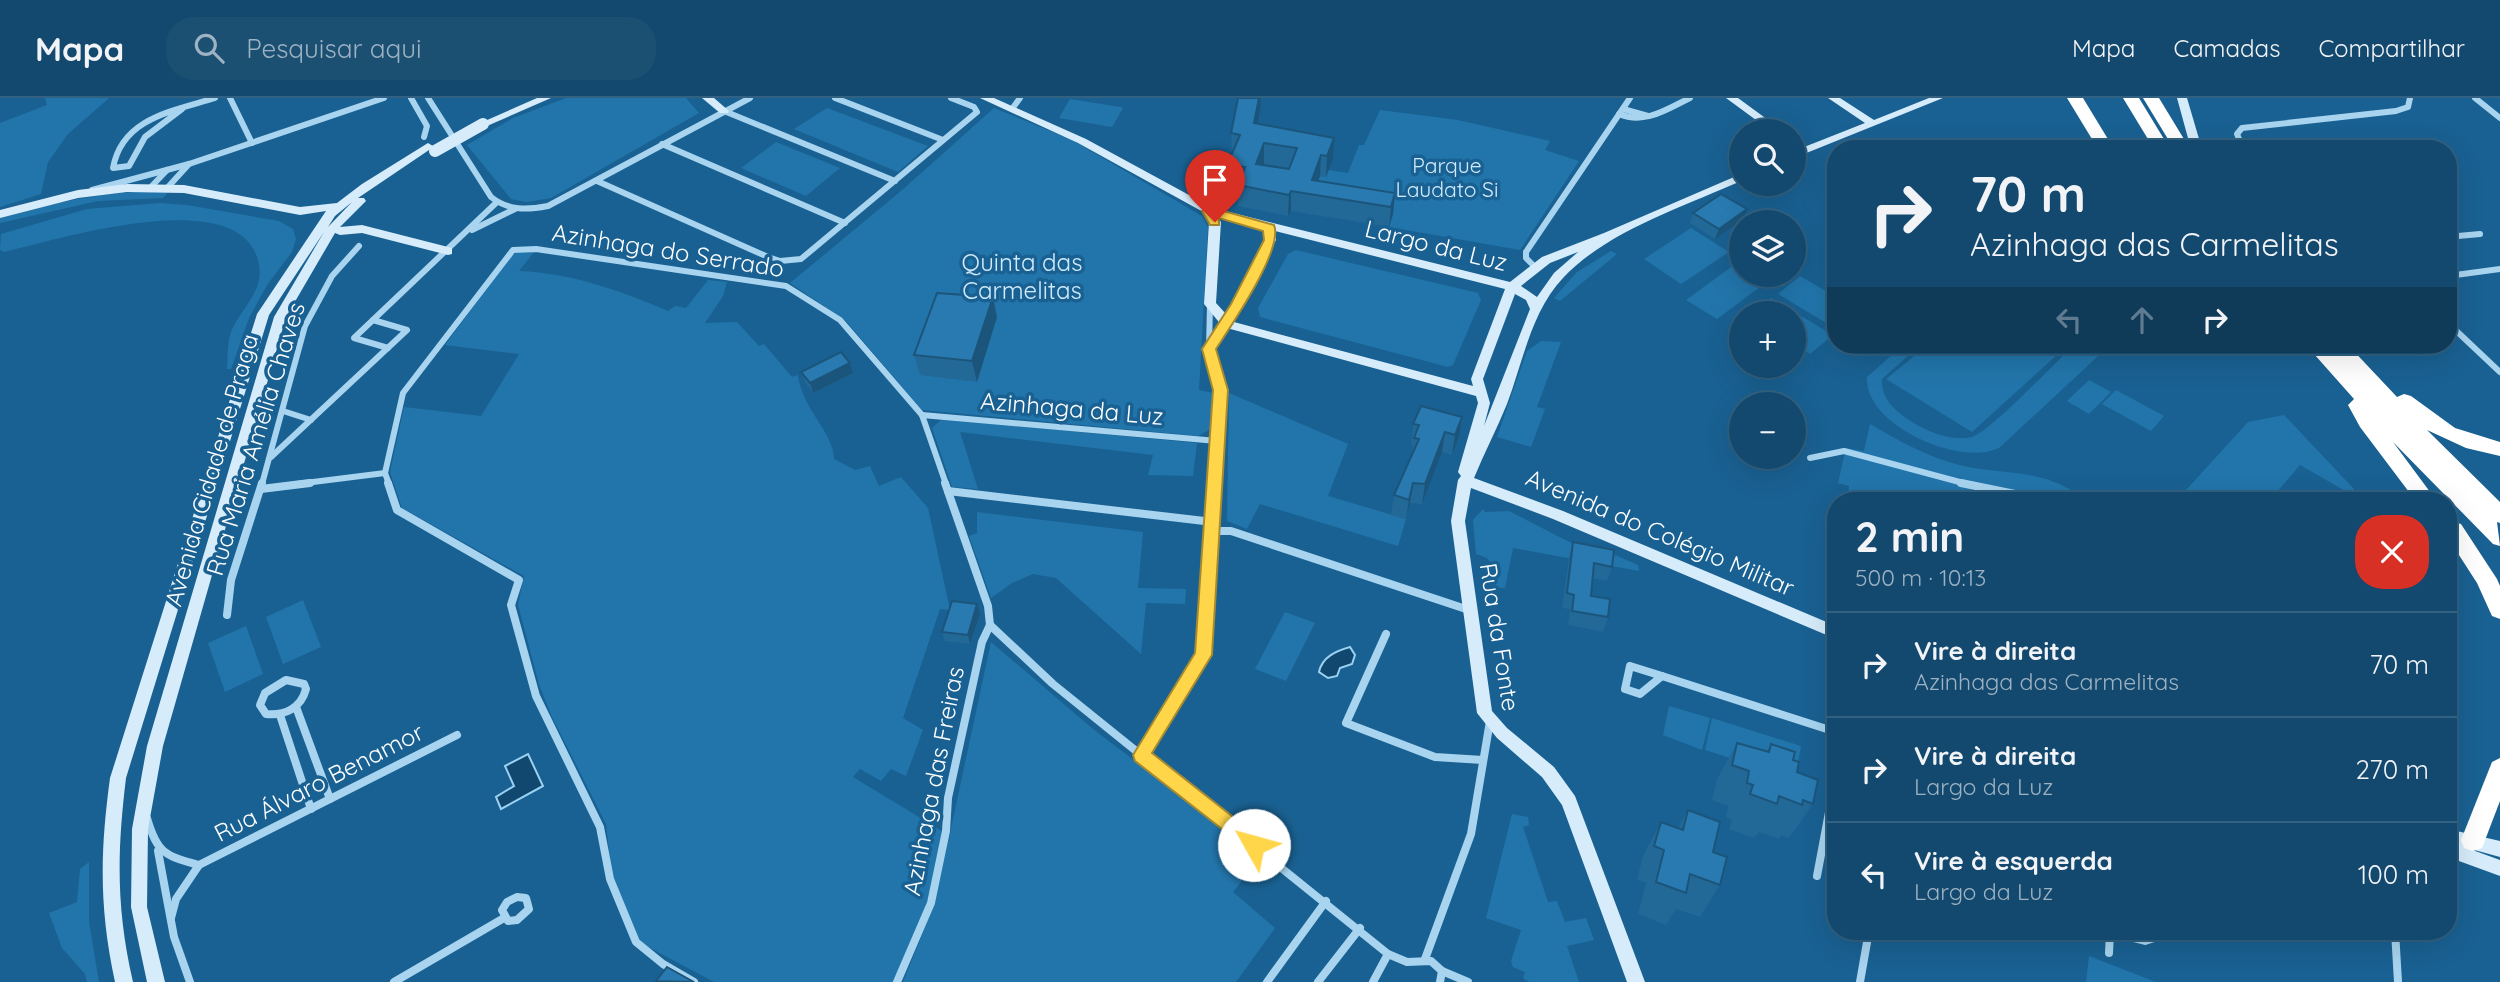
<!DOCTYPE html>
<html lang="pt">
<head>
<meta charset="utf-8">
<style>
	:root { --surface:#13496e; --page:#1c5073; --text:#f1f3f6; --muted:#9db2c2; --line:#326181 }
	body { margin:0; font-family:Quicksand,sans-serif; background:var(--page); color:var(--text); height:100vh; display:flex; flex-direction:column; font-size:26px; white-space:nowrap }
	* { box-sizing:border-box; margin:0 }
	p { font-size:23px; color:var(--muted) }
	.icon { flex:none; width:38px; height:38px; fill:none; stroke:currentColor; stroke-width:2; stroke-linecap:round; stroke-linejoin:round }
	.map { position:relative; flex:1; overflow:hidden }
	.panel { position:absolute; left:1827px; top:394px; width:630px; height:448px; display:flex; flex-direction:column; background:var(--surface); border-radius:28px; box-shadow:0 7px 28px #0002,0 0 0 2px var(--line) }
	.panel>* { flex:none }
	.banner { position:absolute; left:1827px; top:42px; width:630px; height:214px; border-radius:28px; box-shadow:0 7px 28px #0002,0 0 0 2px var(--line); background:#13496e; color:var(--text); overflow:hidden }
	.fabs { position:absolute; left:1729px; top:21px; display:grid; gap:14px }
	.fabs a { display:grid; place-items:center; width:77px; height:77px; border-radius:50%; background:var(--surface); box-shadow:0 7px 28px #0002,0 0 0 2px var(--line); font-size:35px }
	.pin { position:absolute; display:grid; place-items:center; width:60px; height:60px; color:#fff; margin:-72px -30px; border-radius:50% 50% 50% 0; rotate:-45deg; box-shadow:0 0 7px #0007 }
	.pin .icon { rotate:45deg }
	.me { position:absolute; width:77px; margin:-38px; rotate:308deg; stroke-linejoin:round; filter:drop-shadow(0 0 5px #0008) }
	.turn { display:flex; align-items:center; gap:24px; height:147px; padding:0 28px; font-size:32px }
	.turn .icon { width:91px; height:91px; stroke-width:2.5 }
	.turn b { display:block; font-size:49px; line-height:60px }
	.lanes { display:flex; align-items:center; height:66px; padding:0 28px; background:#0003; justify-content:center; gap:35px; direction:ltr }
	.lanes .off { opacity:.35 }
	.round { display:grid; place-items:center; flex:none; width:74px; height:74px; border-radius:28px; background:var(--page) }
	.headline { display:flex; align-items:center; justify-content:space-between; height:119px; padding:0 28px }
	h1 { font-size:42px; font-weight:700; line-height:52px }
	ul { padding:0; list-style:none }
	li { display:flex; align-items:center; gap:21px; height:105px; padding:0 28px; border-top:2px solid var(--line) }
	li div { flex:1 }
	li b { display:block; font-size:26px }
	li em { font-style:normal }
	header { display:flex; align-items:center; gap:42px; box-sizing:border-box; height:98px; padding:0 35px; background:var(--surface); border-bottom:2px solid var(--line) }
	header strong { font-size:33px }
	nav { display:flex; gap:38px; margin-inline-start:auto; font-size:24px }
	.search { width:490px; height:63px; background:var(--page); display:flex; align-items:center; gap:18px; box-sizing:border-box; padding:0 24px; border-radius:28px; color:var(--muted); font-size:26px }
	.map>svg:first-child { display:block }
</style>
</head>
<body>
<header>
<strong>Mapa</strong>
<div class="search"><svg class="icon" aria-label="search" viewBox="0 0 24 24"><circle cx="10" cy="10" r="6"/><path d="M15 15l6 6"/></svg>Pesquisar aqui</div>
<nav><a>Mapa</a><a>Camadas</a><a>Compartilhar</a></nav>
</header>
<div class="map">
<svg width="2500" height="884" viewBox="0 0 2500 884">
	<rect width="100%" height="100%" fill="#196192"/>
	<g fill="#2275ab">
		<polygon points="45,0 109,0 68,36 48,64 41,96 0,109 0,25 47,7"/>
		<polygon points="566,0 686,0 699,15 551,100 527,104 511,101 467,47 513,20"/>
		<polygon points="1070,1 1120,9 1123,10 1112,29 1059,20"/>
		<polygon points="827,10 928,48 898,74 794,31"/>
		<polygon points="994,10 1072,42 1202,118 1208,129 1199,292 1213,295 1211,331 1198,338 922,312 846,223 790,185 901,93"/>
		<polygon points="1380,12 1458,22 1550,43 1545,52 1579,63 1520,152 1389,129 1393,116 1311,102 1320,78 1326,78 1328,72 1348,75 1359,47 1364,47"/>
		<polygon points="776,44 840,70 806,98 741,70"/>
		<path d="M169,93L163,100L98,103L0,125V119C57,104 110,92 169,93Z"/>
		<path d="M160,105L187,107L279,123L293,131L296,141L292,154L267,187L249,220L231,271H227C228,260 227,245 231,234C240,211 264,194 259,167C245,82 57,142 4,154L0,152L1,136L87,111Z"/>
		<polygon points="1691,130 1729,154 1681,186 1644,161"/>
		<polygon points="1296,152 1478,195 1481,202 1453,267 1448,269 1260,219 1258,210 1288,156"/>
		<polygon points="1611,153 1617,156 1560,203 1554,200 1577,174"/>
		<path d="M518,154H534L519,173C571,175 619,192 668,213L675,208L686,210L708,182L727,184L723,198L705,225L737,224L759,248L764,246L792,279L798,277C802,312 834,334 834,361L855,372L870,368L879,388L901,379L928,410L950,512L940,511L903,620L923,632L906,678L891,671L881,683L860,671L853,679L942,733L927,806L894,884H714L639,844L612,780L606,726L552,619L539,586L518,507L524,478L402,410L390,374L404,309L481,318L519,256L445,247L511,158Z"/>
		<polygon points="1734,167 1741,172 1741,177 1749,177 1764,186 1717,221 1686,202"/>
		<polygon points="1800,178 1836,199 1836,231 1778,196"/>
		<polygon points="1771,200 1833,237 1810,256 1794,246 1794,215 1751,215"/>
		<polygon points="1541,243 1561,244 1537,309 1545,311 1531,349 1497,339 1527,253"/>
		<path d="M1903,247H1920L1882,281C1881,299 1892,310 1906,320C1923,332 1950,344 1972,339C1988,335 2045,275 2061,260L2065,253L2064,247H2110L1999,350C1960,369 1864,327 1867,279Z"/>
		<polygon points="1928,247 2045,247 2059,255 1972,334 1886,281"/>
		<polygon points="2089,282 2111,294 2089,316 2067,303"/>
		<polygon points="2116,292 2164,318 2151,333 2102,306"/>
		<polygon points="1229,295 1348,346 1328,398 1406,421 1398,448 1260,406 1247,431 1227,423"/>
		<polygon points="2284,317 2354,391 2354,398 2300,367 2270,402 2177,402 2248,324"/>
		<polygon points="942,321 1197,345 1193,378 1148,377 1153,357 960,334 978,391 952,389 932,330"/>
		<path d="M1870,326C1897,342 1928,359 1959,367C2000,377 2036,370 2074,394L2067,402H1848L1849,388L1838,385L1846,350L1864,353Z"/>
		<polygon points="1483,411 1485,414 1509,413 1581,450 1610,455 1638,467 1639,473 1513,450 1505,490 1487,489 1495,481 1496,472 1487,460 1476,456 1473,422"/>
		<polygon points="977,414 1143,434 1138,490 1186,491 1185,506 1146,505 1141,556 1056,480 1033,476 1012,485 991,500 969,438 977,435"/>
		<polygon points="303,502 321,549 283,566 266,519"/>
		<polygon points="1285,514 1315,525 1286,583 1255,571"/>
		<polygon points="246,528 263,576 225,594 208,545"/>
		<polygon points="991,544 1093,631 1261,759 1233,794 1275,830 1236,884 903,884 935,805"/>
		<polygon points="1669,608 1710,620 1702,652 1663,637"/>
		<polygon points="1712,620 1801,648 1795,681 1705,652"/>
		<polygon points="1512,716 1528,719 1529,727 1523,729 1548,804 1557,803 1565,824 1586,820 1594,842 1567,848 1579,884 1529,884 1523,880 1525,874 1513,869 1511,863 1521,832 1486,820"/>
		<polygon points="89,764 89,824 99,884 87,884 85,876 62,850 49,815 77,804 80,771"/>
		<polygon points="2089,858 2156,884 2086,884"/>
	</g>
	<g fill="#10486f" stroke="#9bd1f2" stroke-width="2">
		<path d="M1350,549L1355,557L1352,566L1340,570L1337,578L1328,580L1319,574C1322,559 1336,553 1350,549Z"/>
		<polygon points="528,656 543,688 501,711 496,699 514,688 505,668"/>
	</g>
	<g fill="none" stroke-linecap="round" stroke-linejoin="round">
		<g stroke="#a8d4ef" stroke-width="6">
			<polyline points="230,0 252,45"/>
			<polyline points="411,0 427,28 424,39"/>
			<path d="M428,0L491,99C509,113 527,112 548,108L750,0"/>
			<polyline points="835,0 943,42"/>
			<polyline points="2475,0 2500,20"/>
			<path d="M182,11L145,39L129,68L113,70C122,20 173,13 215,0"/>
			<polyline points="1012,11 1020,0"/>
			<polyline points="1623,11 1648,18"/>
			<polyline points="724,13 895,83"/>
			<path d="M1619,16C1645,27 1667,11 1690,0"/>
			<polyline points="662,46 845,125"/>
			<polyline points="2243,51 2237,36 2242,30 2396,13 2408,9 2410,0"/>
			<polyline points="2315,51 2369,44 2395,46"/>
			<polyline points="597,83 768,159 780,163 801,161 977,14 974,9 951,0"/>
			<polyline points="168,89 189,66"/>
			<polyline points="150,90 167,72"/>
			<polyline points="92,92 189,66 384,0"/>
			<polyline points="472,132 515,111"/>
			<polyline points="2448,134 2458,138 2480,136"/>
			<polyline points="1534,168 1526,160 1526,154 1630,0"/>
			<polyline points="2448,178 2500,171"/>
			<polyline points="1210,206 1209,251 1221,292 1215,386"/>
			<polyline points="2448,225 2500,274"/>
			<polyline points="388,250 354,240 497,104"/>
			<polyline points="1209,251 1227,226"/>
			<polyline points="283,313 311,322"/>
			<polyline points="922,317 1217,343"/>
			<polyline points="271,359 407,232 373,222"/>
			<polyline points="1810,360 1844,353 1967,386"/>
			<polyline points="262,386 305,228 332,178 359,148"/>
			<polyline points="297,386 385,375"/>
			<polyline points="389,386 385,375 403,295 513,152 536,151 786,188 840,222 922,317 946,386"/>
		</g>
		<g stroke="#a8d4ef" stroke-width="8">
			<polyline points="388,385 397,412 519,482 511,507 536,598 600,729 610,781 636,844 663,866 694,884"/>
			<polyline points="1961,385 2045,402"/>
			<polyline points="261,391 310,385"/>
			<polyline points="948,393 1213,424"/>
			<polyline points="1213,433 1231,433 1469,512"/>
			<polyline points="227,517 231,482 262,385"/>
			<polyline points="990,527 1053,586 1388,856 1407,864 1431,863 1442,873 1468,884"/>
			<polyline points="1386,536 1346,625 1435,659 1483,662"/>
			<polygon points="1630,568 1662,578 1640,596 1625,591"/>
			<polyline points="1662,578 1836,634"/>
			<path d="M286,582L304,586L306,591C301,610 285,618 266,616L260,607L265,595Z"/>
			<polyline points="296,609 330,701"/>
			<polyline points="280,617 311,711"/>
			<polyline points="1142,657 1203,557 1215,385"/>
			<path d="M147,720C157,755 165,758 199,767L176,801L171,820"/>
			<polyline points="158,753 174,839 190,884"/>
			<polyline points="199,767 457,637"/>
			<polyline points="1817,778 1836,677"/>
			<polygon points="517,799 526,800 529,811 517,822 508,823 502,812 507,804"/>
			<polyline points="2395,833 2398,884"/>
			<polyline points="2109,855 2110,834 2145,843 2157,839 2158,833"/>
			<polyline points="1425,861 1471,736 1490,623"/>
			<polyline points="394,884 504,820"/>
			<polyline points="897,884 931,805 946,733 948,700 982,544 990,527 988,508 945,385"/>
			<polyline points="1267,884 1326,803"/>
			<polyline points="1318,884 1360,830"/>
			<polyline points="1373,884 1388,856"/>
			<polyline points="1440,884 1442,873"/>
			<polyline points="1860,884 1869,833"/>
		</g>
		<g fill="#d6ecfb" fill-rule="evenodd">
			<polygon points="537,0 551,0 487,28 483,29 478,26"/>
			<polygon points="702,0 714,0 729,13 728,15 720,15"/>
			<path d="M980,0H994L1086,41L1213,110L1510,184L1542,159L1604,135L1741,76V83C1683,109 1607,133 1563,180C1531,214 1523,264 1507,306C1497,331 1484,355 1474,380L1563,413L1836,528V541L1553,421L1471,390L1465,423L1492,613L1507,630L1554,669L1575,698L1645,884H1627L1562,707L1542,679L1497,640L1477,615L1451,423L1458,382L1461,378L1458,374L1478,305L1476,298L1223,229L1204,206L1209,124L1205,115L1078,45ZM1218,119L1263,130L1264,142L1226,216L1216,205L1221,124ZM1275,133L1505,191L1471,281L1473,288L1234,224L1276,142ZM1578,154L1554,175L1537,199L1521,188L1550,165ZM1515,196L1526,202L1530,211L1484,328L1490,305L1483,281Z"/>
			<polygon points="1726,0 1738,0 1783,33 1771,33"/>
			<polygon points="1828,0 1840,0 1874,22 1929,0 1943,0 1794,60 1794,53 1865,25"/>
			<polygon points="2177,0 2187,0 2202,51 2191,51"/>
			<path d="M428,45L433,48L432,50L358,100H364L366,103L340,129L362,127L452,150V156L448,157L362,135L340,137L335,135L286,219L163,648L148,731L147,809L165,884H147L131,809L132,731L147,648L274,219L324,134L269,217L126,680C117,754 116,810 133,884H115C99,810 100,754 110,680L257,216L326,113L300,117L184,95L127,94L78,100L0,120V112L78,92L127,86L184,87L300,109L337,105L362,86ZM352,104L328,129L335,118Z"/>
			<polygon points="2448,731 2500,743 2500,759 2467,750 2500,762 2500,778 2448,759"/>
		</g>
		<g fill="#fff" fill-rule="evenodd">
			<polygon points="2067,0 2083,0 2114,51 2098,51"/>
			<polygon points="2123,0 2139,0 2170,51 2154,51"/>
			<polygon points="2143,0 2159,0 2190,51 2174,51"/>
			<polygon points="2306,247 2326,247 2336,258 2328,247 2348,247 2397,299 2404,296 2411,298 2455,330 2500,344 2500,358 2466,350 2427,332 2500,404 2500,425 2497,424 2500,448 2493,446 2393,344 2436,402 2415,402 2360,329 2348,307 2354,301"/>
			<polygon points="2454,424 2461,426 2497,481 2500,488 2500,521 2492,518 2477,485 2448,440 2448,426"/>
			<polygon points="2500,660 2500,703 2482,750 2473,753 2464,750 2461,742 2492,664"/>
		</g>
		<polyline stroke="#d6ecfb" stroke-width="12" points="435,53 483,26"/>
	</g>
	<g fill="#226997" fill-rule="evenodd">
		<path d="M1261,8L1258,26L1333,61L1326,79L1320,78L1318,83L1395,95L1393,116L1389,129L1291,113L1288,118L1238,108V89L1228,88L1227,67L1232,56L1231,35ZM1264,66L1290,70L1289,71L1263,67Z"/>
		<polygon points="1693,115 1743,121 1715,141 1690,125"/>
		<polygon points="997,219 977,284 920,277 914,257"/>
		<polygon points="801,274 853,275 813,295 805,284"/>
		<polygon points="1462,319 1459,339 1452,357 1442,354 1422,406 1410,405 1406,421 1391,417 1394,397 1412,356 1413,347 1411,346 1413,326"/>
		<polygon points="1573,444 1612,469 1607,483 1593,480 1591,498 1608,519 1603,534 1568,527 1570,511 1562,510 1569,459"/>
		<polygon points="980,516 970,546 945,543 942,534"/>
		<polygon points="1737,645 1767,653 1771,646 1793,662 1797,674 1813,706 1789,740 1781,737 1779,741 1759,734 1754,740 1729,731 1732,722 1726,719 1728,708 1712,702 1717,681"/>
		<polygon points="1688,712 1713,754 1720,787 1700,819 1676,811 1666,827 1638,816 1646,785 1637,781 1643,758 1661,724 1678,730"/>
	</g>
	<g fill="#1c557b">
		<polygon points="1259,0 1261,0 1261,8 1254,46 1254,25"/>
		<polygon points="1334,40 1333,61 1326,79 1327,58"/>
		<polygon points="1264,45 1264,66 1255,87 1256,66"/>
		<polygon points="1321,57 1320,78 1313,96 1312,82"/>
		<polygon points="1291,93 1291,113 1288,118 1289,97"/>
		<polygon points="1395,95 1393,116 1389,129 1391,109"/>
		<polygon points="1747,111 1743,121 1715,141 1719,131"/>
		<polygon points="993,199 997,219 977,284 972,263"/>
		<polygon points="850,265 853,275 813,295 810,285"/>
		<polygon points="1462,319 1459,339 1452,357 1455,337"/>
		<polygon points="1445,334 1442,354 1422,406 1425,386"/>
		<polygon points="1413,385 1410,405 1406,421 1409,402"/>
		<polygon points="977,506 980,516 970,546 968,537"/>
	</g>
	<g fill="#287ab0" stroke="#1c557b" stroke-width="2" fill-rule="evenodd">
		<path d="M1238,0H1259L1254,25L1334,40L1327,58L1321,57L1312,82L1395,95L1391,109L1291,93L1289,97L1238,87L1245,69L1227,67L1240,37L1231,35ZM1264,45L1297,50L1289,71L1256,66Z"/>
		<polygon points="1721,96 1747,111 1719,131 1693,115"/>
		<polygon points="937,195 993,199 972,263 914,257"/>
		<polygon points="841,254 850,265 810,285 801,274"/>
		<polygon points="1421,308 1462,319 1455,337 1445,334 1425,386 1413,385 1409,402 1394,397 1419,341 1414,340 1419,327 1413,326"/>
		<polygon points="1573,444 1614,452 1612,469 1594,465 1591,498 1610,501 1608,519 1572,513 1574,497 1567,495"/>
		<polygon points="952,503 977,506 968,537 942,534"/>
		<polygon points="1737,645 1769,654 1771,646 1795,654 1793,662 1799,664 1797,674 1818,682 1813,706 1803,702 1802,707 1779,698 1777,706 1750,696 1753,687 1747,685 1749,673 1732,667"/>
		<polygon points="1688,712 1720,724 1713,754 1727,759 1720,787 1690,776 1686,795 1656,784 1664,752 1654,748 1661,724 1683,732"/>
		<polygon points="667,869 694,884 656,883"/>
	</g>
	<path fill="#ffd54a" stroke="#a68a30" stroke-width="2" d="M1209,109L1274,127C1284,151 1231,228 1216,251L1228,292L1212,557L1152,655L1261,741L1264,747L1261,753L1254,756L1135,663L1133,657L1195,555L1213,292L1202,251L1231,206L1264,142L1263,133L1219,120V127H1210L1202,113Z"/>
	<g text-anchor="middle" stroke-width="7" stroke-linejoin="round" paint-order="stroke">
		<g font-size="21" fill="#cfeafb" stroke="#196192">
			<text x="1447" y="75">Parque<tspan x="1447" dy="24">Laudato Si</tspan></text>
		</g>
		<g font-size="24" fill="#fff" stroke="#196192">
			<text transform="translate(1436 148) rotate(14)" y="8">Largo da Luz</text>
			<text transform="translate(668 153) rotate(9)" y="8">Azinhaga do Serrado</text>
			<text transform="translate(1072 311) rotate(5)" y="8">Azinhaga da Luz</text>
			<text transform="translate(256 341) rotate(-73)" y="8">Rua Maria Amélia Chaves</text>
			<text transform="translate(212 372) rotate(-74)" y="8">Avenida Cidade de Praga</text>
			<text transform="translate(1660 435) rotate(23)" y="8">Avenida do Colégio Militar</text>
			<text transform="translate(1499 539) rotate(81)" y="8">Rua da Fonte</text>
			<text transform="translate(934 683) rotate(-79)" y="8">Azinhaga das Freiras</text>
			<text transform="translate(319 685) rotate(-27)" y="8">Rua Álvaro Benamor</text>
		</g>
		<g font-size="24" fill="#cfeafb" stroke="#196192">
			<text x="1022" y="173">Quinta das<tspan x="1022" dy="28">Carmelitas</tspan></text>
		</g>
	</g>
</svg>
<div class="fabs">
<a><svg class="icon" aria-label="search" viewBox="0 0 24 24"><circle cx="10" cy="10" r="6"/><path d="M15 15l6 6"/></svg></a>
<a><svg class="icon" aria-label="layers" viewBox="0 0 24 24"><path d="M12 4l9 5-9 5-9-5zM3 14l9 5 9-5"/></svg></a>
<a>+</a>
<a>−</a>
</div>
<div class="pin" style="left:1215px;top:124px;background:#d93025"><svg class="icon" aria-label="arrive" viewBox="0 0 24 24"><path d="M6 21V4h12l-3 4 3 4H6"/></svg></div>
<svg class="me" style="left:1254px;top:747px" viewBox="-20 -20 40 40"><circle r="19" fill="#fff"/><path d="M0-13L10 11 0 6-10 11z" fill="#ffd54a"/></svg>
<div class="banner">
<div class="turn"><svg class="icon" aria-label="right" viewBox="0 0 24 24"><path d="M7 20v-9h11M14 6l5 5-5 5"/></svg><div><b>70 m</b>Azinhaga das Carmelitas</div></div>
<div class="lanes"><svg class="icon off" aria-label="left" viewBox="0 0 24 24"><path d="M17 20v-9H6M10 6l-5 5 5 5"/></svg><svg class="icon off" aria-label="ahead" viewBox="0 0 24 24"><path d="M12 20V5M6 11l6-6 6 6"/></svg><svg class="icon" aria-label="right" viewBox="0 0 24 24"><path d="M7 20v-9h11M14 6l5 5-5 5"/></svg></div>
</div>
<section class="panel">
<div class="headline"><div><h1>2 min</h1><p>500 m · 10:13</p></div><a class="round" style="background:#d93025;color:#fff"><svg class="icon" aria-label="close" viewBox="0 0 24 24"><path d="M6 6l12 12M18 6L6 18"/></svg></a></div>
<ul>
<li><svg class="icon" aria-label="right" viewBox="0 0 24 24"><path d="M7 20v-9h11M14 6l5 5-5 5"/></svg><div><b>Vire à direita</b><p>Azinhaga das Carmelitas</p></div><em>70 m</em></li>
<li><svg class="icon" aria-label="right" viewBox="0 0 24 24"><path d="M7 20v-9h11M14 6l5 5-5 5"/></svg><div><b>Vire à direita</b><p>Largo da Luz</p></div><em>270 m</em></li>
<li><svg class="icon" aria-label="left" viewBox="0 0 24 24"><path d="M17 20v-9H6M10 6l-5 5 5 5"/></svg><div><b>Vire à esquerda</b><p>Largo da Luz</p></div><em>100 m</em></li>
</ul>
</section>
</div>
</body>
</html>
